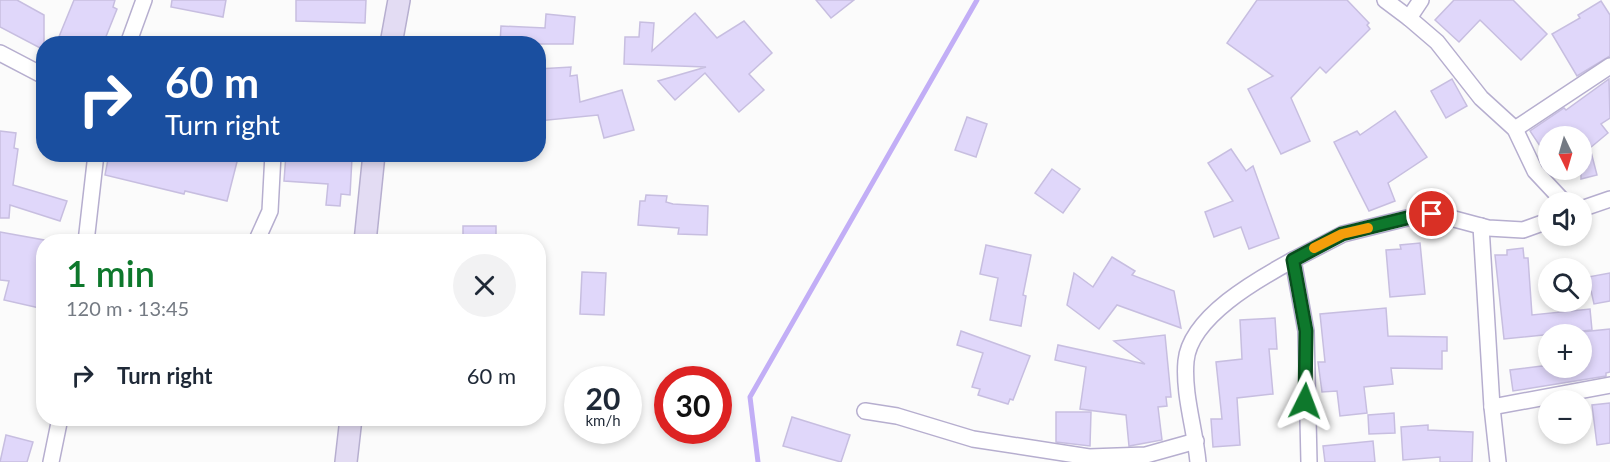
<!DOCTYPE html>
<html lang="en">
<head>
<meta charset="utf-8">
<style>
	:root { --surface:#fff; --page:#f2f2f3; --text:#1f2937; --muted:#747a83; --accent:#0e782c }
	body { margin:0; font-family:Lato,sans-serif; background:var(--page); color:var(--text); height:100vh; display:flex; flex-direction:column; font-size:22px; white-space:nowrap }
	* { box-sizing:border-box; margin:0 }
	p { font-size:20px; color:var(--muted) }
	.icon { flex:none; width:33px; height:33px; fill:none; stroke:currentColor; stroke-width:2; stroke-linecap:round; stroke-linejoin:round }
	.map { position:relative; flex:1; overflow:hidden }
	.drawer { position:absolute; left:36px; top:234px; width:510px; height:192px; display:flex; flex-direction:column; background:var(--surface); border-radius:24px; box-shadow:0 3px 9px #0003 }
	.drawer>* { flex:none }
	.guide { position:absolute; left:36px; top:36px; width:510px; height:126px; border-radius:24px; box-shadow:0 3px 9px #0003; background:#1a4fa0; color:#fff; overflow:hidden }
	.needle { width:39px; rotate:175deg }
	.fabs { position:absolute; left:1538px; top:126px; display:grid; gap:12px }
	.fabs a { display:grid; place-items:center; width:54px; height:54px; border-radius:50%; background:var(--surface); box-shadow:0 3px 9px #0003; font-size:30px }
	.speed { position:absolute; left:564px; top:366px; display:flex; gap:12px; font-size:30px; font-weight:700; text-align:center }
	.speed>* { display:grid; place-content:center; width:78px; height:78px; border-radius:50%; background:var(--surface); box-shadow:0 3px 9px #0003; line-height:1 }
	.speed small { font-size:15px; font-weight:400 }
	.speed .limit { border:9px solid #d22; background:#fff; color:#111 }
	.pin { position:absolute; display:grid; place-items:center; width:51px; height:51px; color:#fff; margin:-26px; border:3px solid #fff; border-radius:50%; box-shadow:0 2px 6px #0007 }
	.me { position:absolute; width:66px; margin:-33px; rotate:3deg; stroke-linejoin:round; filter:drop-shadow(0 0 4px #0008) }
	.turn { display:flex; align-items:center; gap:21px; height:126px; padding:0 30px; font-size:27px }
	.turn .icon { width:78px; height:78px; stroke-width:2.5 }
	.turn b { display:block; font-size:42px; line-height:51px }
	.round { display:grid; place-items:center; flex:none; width:63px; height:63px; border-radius:32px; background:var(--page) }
	.summary { display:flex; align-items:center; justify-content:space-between; height:102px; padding:0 30px }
	h1 { font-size:36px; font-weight:600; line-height:45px; color:var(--accent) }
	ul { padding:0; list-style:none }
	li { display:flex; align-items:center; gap:18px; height:78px; padding:0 30px }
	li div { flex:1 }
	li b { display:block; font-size:22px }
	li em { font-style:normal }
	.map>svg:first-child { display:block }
</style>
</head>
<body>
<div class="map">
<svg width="1610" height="462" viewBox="0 0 1610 462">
	<rect width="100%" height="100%" fill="#fbfbfb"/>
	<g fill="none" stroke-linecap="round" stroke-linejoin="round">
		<polyline stroke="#c2aef6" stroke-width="5" points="758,462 750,397 977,0"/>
	</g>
	<g fill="#e0d7fa" stroke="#c7bee0" stroke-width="1.5">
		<polygon points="0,0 17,0 44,15 44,50 0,27"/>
		<polygon points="74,0 115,0 113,7 117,9 103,44 56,44"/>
		<polygon points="172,0 226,0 223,17 171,7"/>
		<polygon points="296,0 366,0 365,23 296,21"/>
		<polygon points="816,0 854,0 831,18"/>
		<polygon points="1257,0 1347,0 1369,23 1367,25 1370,29 1326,73 1320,67 1291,98 1310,141 1281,154 1248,89 1273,76 1227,43"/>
		<polygon points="1454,0 1513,0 1547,34 1521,60 1480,20 1459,42 1435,20"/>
		<polygon points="1601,1 1610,15 1610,56 1577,76 1552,34 1580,18 1578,15"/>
		<polygon points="695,13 717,38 744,21 772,53 749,74 764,90 739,112 705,73 675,100 658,81 706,67 624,64 625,37 639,37 640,22 654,23 652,51"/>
		<polygon points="546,14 575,17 573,44 500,44 501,26 545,28"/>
		<polygon points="571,67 570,76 577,75 580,102 622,90 634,130 604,138 598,115 538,121 538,69"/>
		<polygon points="1452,79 1467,106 1446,118 1431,91"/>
		<polygon points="1609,79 1610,118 1601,124 1608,133 1590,148 1597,175 1581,179 1581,136 1548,136 1548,141 1540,146 1530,131 1564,108 1566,110"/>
		<polygon points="1395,111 1427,157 1388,183 1395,201 1369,211 1334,142 1357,131 1360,135"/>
		<polygon points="967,117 987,124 976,157 955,150"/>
		<polygon points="0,131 16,133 14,148 18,149 13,185 67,201 60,221 10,205 9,218 0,218"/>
		<polygon points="1231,149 1246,171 1253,166 1279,238 1249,249 1241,227 1214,237 1205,212 1233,201 1208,163"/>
		<polygon points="109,154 239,154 227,201 185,191 184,194 105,175"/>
		<polygon points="286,154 352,158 350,195 341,194 340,206 326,205 328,184 284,181"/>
		<polygon points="1052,169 1080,189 1063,213 1035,193"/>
		<polygon points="646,195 667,196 666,202 673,204 708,206 707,235 678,234 679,228 638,225 640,201 645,201"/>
		<rect x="463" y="226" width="33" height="16"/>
		<polygon points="0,232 44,240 44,309 4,300 9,281 0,280"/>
		<polygon points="1420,243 1425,294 1390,297 1386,250 1401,249 1400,245"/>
		<polygon points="986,245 1031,255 1023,295 1026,296 1021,326 990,320 998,278 980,274"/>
		<polygon points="1523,248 1524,258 1528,258 1532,315 1590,309 1592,330 1504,339 1495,255 1507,255 1507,250"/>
		<polygon points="1112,257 1135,271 1132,275 1174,291 1181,328 1117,305 1099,329 1067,305 1074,273 1093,287"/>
		<polygon points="582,272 606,273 604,315 580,314"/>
		<polygon points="1610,273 1610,301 1594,304 1588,277"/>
		<polygon points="1386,308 1388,336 1447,337 1447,351 1442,351 1442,369 1391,368 1393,384 1364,387 1367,413 1340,416 1337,391 1322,392 1318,362 1325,362 1320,314"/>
		<polygon points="1275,318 1277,349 1269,349 1273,394 1237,398 1240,445 1213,447 1211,419 1222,419 1216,362 1242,359 1240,320"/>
		<polygon points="1610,329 1610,372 1606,373 1606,376 1513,391 1510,370 1542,366 1581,368 1581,332"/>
		<polygon points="961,331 1030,356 1013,400 1010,399 1008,404 978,395 980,389 972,387 983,353 957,345"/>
		<polygon points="1165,335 1171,397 1166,397 1167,406 1158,407 1162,440 1129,446 1126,415 1080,409 1086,367 1055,360 1058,345 1145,364 1114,341"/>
		<polygon points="1610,403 1610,443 1597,445 1592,405"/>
		<polygon points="1056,412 1091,412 1090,446 1056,442"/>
		<polygon points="1394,413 1395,433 1369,434 1368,415"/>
		<polygon points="792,417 850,435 841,462 783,446"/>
		<polygon points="1428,425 1428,430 1473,432 1472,462 1440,462 1440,457 1403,460 1401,427"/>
		<polygon points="6,435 33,442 27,462 0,462"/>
		<polygon points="1373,441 1375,462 1325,462 1323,446"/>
	</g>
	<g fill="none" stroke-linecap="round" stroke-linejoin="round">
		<g stroke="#b6aecf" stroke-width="18">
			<g id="street">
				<polyline points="1385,0 1409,18"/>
				<polyline points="1421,0 1409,18 1437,42 1481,98 1515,129 1535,171 1564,202"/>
				<polyline points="128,44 144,0"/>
				<polyline points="0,53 44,76"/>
				<polyline points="1515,129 1610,66"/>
				<polyline points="1581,209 1610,199"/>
				<polyline points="1481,226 1492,407 1498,462"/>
				<polyline points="86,242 96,154"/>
				<polyline points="256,242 270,211 273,154"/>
				<polyline points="1492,407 1610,385"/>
				<polyline points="865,411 897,416 973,439 1089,457 1146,455 1196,441"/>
				<polyline points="51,462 60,418"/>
				<path d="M1198,462C1195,429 1183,394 1186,361C1190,317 1258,279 1293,260"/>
				<polyline points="1309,462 1306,331 1293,260 1343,234 1419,215 1443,216 1488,228 1523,230 1548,221"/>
			</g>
		</g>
		<g stroke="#b6aecf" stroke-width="24">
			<g id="secondary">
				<polyline points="391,44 399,0"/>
				<polyline points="365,242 374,154"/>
				<polyline points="346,462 351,418"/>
			</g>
		</g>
		<use href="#street" stroke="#fff" stroke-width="15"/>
		<use href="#secondary" stroke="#e3dcf3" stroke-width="21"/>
	</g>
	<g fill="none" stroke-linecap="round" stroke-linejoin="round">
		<g stroke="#094e1d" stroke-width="15">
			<polyline id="route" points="1305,401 1306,331 1293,260 1342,234 1419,215 1432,214"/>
		</g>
		<use href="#route" stroke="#0e782c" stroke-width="10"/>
		<polyline stroke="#f59e0b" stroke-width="10" points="1314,248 1342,234 1368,228"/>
	</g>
</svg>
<div class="fabs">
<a><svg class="needle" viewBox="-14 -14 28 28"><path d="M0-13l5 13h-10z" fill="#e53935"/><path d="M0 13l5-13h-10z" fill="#747a83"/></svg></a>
<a><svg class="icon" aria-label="sound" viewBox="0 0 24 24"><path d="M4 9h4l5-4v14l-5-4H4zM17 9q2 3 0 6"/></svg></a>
<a><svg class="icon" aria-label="search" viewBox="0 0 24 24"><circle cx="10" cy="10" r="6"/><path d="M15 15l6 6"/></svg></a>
<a>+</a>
<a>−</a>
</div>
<div class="speed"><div>20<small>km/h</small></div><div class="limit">30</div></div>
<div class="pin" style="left:1432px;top:214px;background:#d93025"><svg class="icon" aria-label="arrive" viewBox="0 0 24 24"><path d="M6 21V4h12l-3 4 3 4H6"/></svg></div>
<svg class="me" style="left:1305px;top:401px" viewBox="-20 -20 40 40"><path d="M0-17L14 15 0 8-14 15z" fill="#0e782c" stroke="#fff" stroke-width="4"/></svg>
<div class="guide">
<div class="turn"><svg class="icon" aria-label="right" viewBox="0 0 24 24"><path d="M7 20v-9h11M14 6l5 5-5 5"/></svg><div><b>60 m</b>Turn right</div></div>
</div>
<section class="drawer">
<div class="summary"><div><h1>1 min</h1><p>120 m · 13:45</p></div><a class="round"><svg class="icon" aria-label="close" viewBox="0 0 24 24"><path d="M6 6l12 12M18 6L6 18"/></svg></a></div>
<ul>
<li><svg class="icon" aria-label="right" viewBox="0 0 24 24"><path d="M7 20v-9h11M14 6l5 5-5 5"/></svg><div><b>Turn right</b></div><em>60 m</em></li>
</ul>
</section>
</div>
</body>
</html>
